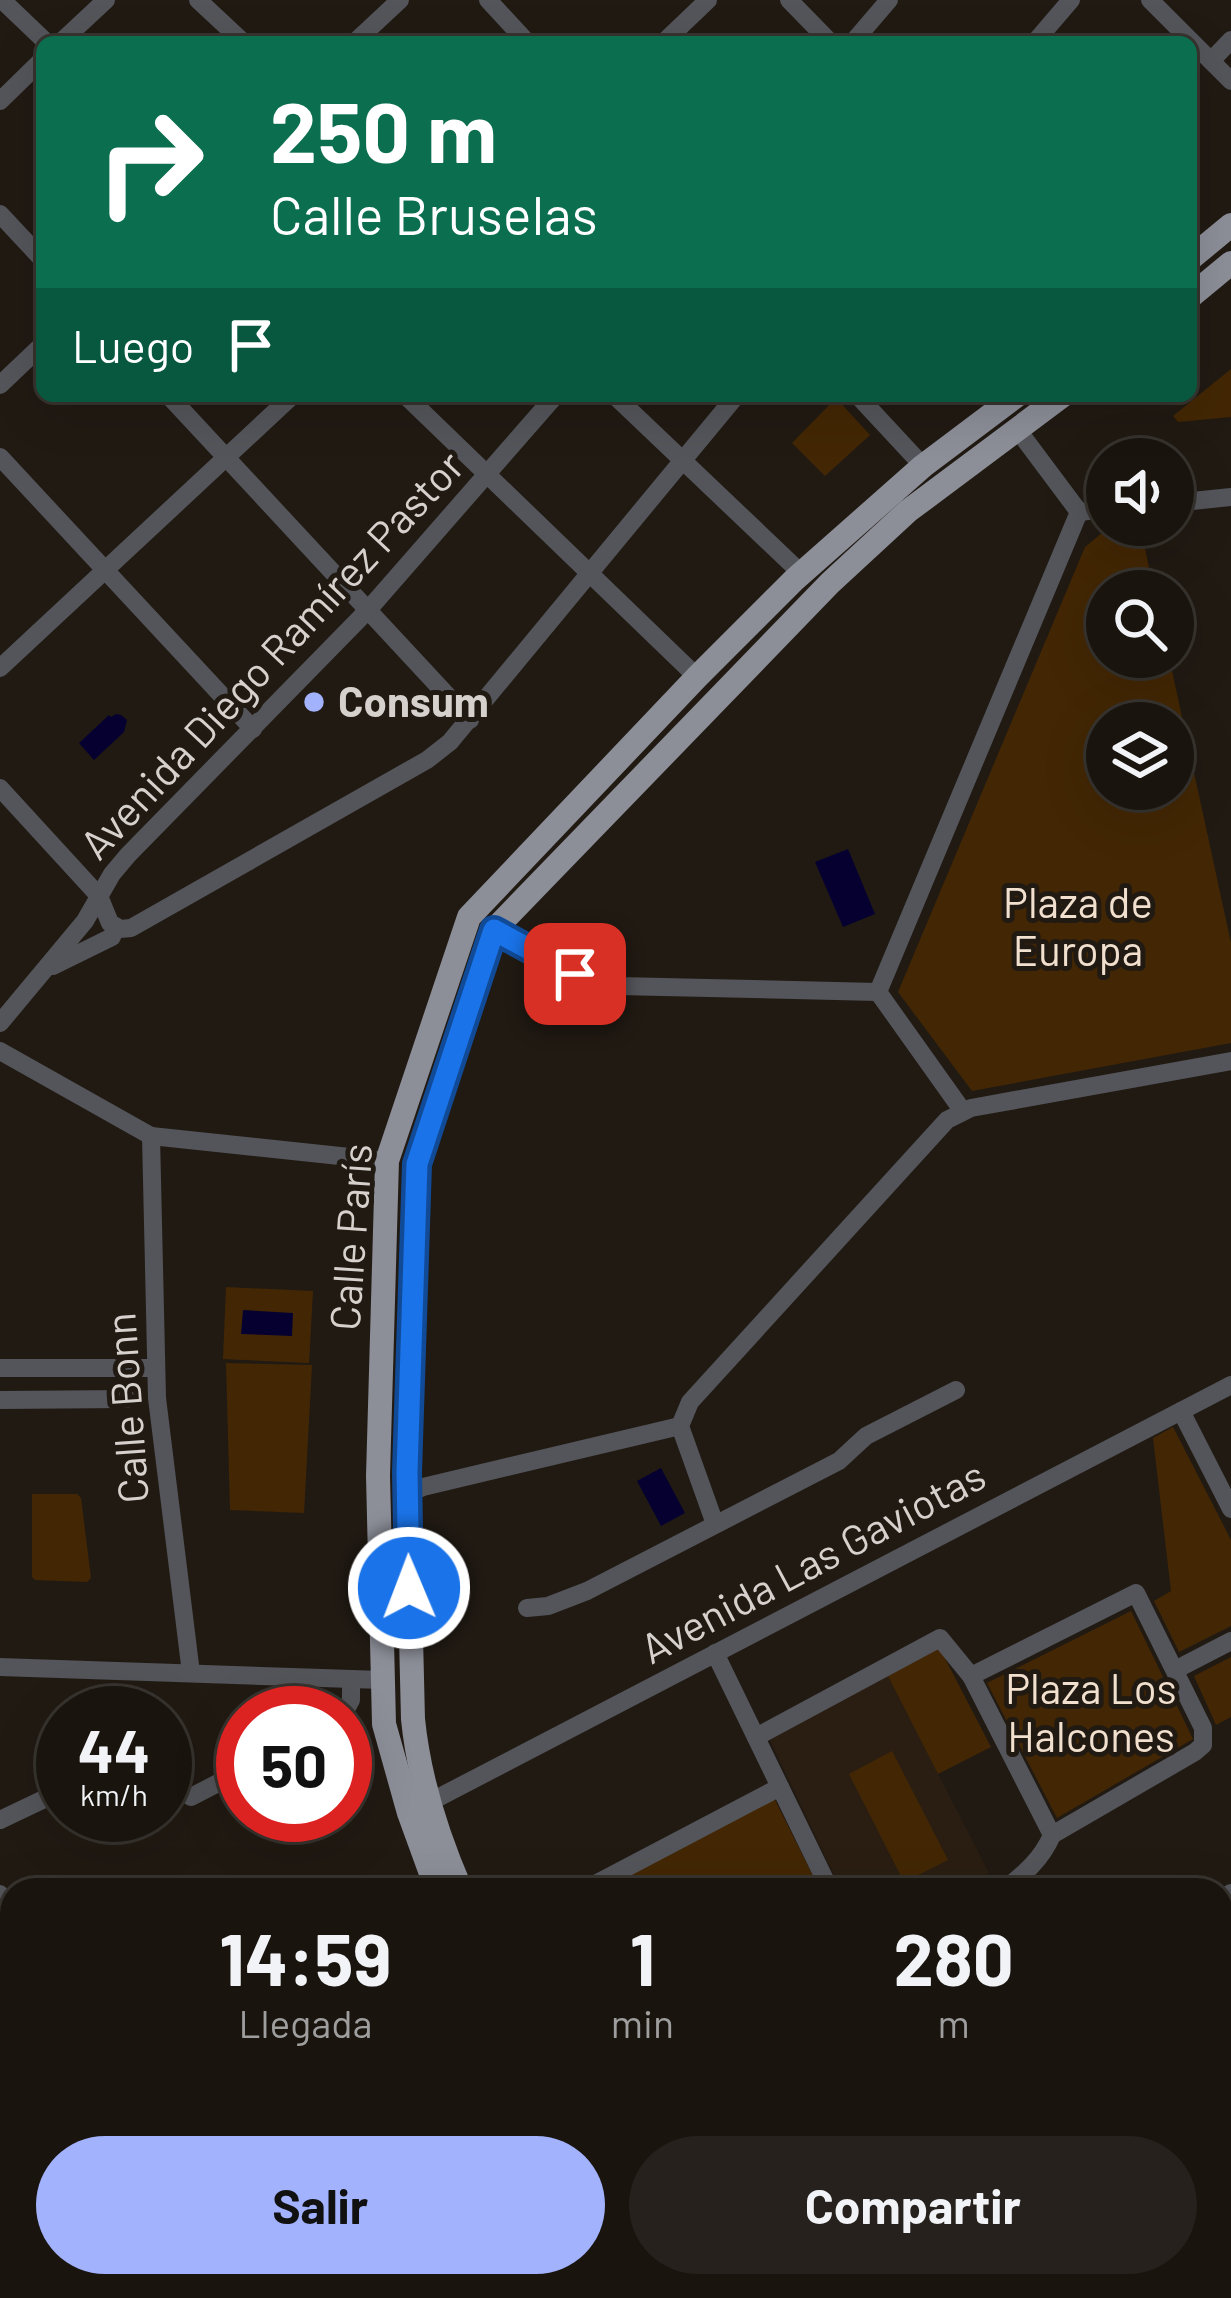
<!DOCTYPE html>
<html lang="es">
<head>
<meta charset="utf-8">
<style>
	:root { --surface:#19140e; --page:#26211c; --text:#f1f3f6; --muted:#9f9e9e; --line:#37332e; --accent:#a2b2fd }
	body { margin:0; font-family:Barlow,sans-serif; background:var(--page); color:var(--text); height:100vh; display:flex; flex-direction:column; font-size:45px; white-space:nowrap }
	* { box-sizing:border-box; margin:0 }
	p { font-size:39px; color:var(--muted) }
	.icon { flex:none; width:66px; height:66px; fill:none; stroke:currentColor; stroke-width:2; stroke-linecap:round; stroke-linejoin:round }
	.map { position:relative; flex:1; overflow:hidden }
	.drawer { position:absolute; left:0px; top:1878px; width:1233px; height:420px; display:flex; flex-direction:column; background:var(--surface); border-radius:36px 36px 0 0; box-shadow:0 12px 48px #0002,0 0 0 3px var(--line) }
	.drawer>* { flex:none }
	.top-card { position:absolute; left:36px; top:36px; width:1161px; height:366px; border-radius:18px; box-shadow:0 12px 48px #0002,0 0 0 3px var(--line); background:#0b6e4f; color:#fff; overflow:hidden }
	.controls { position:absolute; left:1086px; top:438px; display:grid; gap:24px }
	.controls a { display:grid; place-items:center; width:108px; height:108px; border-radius:50%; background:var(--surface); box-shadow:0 12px 48px #0002,0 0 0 3px var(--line); font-size:60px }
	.speed { position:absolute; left:36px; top:1686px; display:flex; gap:24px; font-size:60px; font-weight:700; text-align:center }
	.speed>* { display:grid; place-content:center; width:156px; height:156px; border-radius:50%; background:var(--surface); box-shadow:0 12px 48px #0002,0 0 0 3px var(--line); line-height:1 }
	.speed small { font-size:30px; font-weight:400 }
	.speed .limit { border:18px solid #d22; background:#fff; color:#111 }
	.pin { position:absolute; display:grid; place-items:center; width:102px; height:102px; color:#fff; margin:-51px; border-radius:24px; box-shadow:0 6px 18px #0006 }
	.me { position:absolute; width:132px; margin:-66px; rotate:359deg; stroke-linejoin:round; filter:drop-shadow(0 0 9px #0008) }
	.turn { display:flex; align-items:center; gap:42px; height:252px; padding:0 36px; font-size:54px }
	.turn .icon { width:156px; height:156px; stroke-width:2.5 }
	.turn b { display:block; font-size:84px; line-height:102px }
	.then { display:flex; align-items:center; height:114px; padding:0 36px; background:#0003; gap:24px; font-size:45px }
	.eta { display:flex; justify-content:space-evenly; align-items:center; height:204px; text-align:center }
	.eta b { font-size:72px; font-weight:700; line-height:84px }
	.action { display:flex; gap:24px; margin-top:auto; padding:24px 36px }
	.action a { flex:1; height:138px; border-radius:72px; background:var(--accent); color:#111; font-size:48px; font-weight:700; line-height:138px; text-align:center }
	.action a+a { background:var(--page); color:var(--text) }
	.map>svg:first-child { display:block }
</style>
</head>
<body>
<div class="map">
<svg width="1231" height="2298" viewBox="0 0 1231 2298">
	<rect width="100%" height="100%" fill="#211a13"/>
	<g fill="#2a1e12">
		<polygon points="887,1674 989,1873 958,1890 841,1890 770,1740 771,1736"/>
		<polygon points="298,2286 438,2286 442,2296 304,2298"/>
	</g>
	<g fill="#432704" fill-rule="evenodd">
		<polygon points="1231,369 1231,417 1178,422 1173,416"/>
		<polygon points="836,398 870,435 825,476 792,443"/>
		<path d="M1140,525L1154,591H1107V657H1169L1231,943V1043L972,1091L898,992L1085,547L1109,527ZM1107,723H1173V789H1107Z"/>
		<polygon points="226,1287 313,1291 309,1363 223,1359"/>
		<polygon points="226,1363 312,1365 304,1513 230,1510"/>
		<polygon points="1173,1427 1231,1540 1231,1626 1179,1652 1154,1601 1171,1591 1153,1438"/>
		<polygon points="32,1494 77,1494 81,1498 91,1578 87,1582 35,1580 32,1577"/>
		<polygon points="1131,1611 1193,1739 1057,1818 987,1683"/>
		<polygon points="939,1647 991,1747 938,1774 887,1674"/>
		<polygon points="1231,1657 1231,1717 1216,1725 1194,1676"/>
		<polygon points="892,1751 948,1860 904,1882 849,1774"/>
		<polygon points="774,1798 820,1890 602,1890"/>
		<polygon points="1231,2152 1231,2298 945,2298 969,2286 1221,2286 1221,2157"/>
		<polygon points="678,2286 831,2286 837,2298 658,2297"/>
	</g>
	<g fill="#050030">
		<polygon points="116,714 121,715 127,720 124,732 94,760 79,743 109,715 111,717"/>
		<polygon points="848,849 875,914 843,927 815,862"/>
		<polygon points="243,1310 293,1313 292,1336 241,1334"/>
		<polygon points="661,1468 685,1513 661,1526 637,1481"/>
	</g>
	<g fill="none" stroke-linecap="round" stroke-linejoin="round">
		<g stroke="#53555a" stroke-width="18">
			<polyline points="2,0 46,42"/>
			<polyline points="198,0 243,42"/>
			<polyline points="488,0 527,42"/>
			<polyline points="789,0 830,42"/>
			<polyline points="1150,0 1231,81"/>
			<polyline points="61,42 106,0"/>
			<polyline points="355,42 400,0"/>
			<polyline points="664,42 708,0"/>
			<polyline points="853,42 889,0"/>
			<polyline points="1035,42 1071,0"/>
			<polyline points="1211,61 1231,40"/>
			<polyline points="0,101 42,60"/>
			<polyline points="0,214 42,259"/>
			<polyline points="0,385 42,345"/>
			<polyline points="169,396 470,720"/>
			<polyline points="406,396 697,677"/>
			<polyline points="615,396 801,573"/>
			<polyline points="858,396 923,466"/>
			<polyline points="1017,429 1079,512"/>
			<polyline points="0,457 253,729"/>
			<polyline points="1173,503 1231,497"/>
			<polyline points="1079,512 1107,509"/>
			<polyline points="1167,525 1167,527"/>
			<polyline points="0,668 292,396"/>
			<polyline points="0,788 99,896 110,923 120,929 131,928 427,760 450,742 736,396"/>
			<polyline points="494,930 575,974 618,986 878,992"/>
			<polyline points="53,966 112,937 115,926"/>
			<polyline points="878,992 1079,512"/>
			<polyline points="878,992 962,1110"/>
			<polyline points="0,1023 85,921 112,874 128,855 368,610 555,396"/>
			<polyline points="0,1051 151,1136 387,1161"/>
			<polyline points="151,1136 157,1398 191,1673"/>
			<polyline points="0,1368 156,1368"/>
			<polyline points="0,1400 127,1399"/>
			<polyline points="1181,1411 1231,1509"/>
			<polyline points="407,1494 423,1487 680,1426"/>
			<polyline points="715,1524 680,1426 690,1402 947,1120 971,1108 1231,1061"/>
			<polygon points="1136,1593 1203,1728 1203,1745 1195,1752 1052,1835 971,1676"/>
			<polyline points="527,1608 548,1606 587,1591 839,1461 866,1436 956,1390"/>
			<polyline points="715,1653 830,1890"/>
			<polyline points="0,1667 382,1680"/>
			<polyline points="1175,1670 1231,1641"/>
			<polyline points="344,1713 351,1700 351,1679"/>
			<polyline points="756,1737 940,1638 971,1676"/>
			<polyline points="56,1793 53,1760 63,1755"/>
			<polyline points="191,1797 243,1770"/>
			<polyline points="428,1803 1231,1385"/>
			<polyline points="0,1820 63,1790"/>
			<polyline points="584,1890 780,1787"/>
			<path d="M1004,1890C1024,1874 1042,1859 1052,1835"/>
			<polyline points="0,1894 12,1922"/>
			<polyline points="1221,1898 1231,1893"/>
			<polyline points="1221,2144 1231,2139"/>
			<polyline points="0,2146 12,2141"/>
			<polyline points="207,2286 214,2298"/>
			<polyline points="452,2286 457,2298"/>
			<polyline points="928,2298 926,2295 943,2286"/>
		</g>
		<g stroke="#8c8e98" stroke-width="24">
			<polyline points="1191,258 1231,225"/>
			<polyline points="1191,296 1231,263"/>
			<polyline points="437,1890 409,1813 384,1724 378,1476 387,1161 469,917 697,677 794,580 923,466 1016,396"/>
			<path d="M461,1890C437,1835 419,1779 413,1719L407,1472L417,1164L494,930L830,583L908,511L1062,396"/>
			<polyline points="629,2286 636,2298"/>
		</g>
	</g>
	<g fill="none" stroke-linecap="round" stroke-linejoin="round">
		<g stroke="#114b97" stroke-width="30">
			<polyline id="route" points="409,1588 407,1472 417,1164 494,930 575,974"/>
		</g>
		<use href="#route" stroke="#1a73e8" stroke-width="21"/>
	</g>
	<circle fill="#a2b2fd" stroke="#211a13" stroke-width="4.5" cx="314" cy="702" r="12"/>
	<g text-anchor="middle" stroke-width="10" stroke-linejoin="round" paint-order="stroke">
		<g font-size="42" fill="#d6d1cc" stroke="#211a13">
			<text transform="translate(272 655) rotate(-47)" y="15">Avenida Diego Ramírez Pastor</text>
			<text transform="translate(351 1237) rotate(-86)" y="15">Calle París</text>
			<text transform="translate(127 1408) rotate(-94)" y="15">Calle Bonn</text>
			<text transform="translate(813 1562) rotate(-28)" y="15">Avenida Las Gaviotas</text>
		</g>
		<g font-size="42" font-weight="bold" fill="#d6d1cc" stroke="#211a13" text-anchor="start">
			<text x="338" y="717">Consum</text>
		</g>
		<g font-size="42" fill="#f2e0ce" stroke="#211a13">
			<text x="1078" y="918">Plaza de<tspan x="1078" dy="48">Europa</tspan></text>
			<text x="1091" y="1704">Plaza Los<tspan x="1091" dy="48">Halcones</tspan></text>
		</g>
	</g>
</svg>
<div class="controls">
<a><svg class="icon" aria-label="sound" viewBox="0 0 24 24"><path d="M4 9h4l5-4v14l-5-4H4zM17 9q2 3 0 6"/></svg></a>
<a><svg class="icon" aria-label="search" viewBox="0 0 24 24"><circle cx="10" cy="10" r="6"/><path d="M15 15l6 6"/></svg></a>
<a><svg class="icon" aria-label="layers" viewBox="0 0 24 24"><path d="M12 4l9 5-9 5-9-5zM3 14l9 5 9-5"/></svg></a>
</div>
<div class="speed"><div>44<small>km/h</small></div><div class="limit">50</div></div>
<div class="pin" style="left:575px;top:974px;background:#d93025"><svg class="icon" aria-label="arrive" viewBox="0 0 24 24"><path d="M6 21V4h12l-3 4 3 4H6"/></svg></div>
<svg class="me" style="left:409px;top:1588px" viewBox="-20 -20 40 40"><circle r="17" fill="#1a73e8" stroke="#fff" stroke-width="3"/><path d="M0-11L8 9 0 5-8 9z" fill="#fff"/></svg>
<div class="top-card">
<div class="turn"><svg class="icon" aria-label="right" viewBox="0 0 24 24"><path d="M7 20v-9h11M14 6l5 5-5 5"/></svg><div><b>250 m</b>Calle Bruselas</div></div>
<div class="then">Luego<svg class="icon" aria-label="arrive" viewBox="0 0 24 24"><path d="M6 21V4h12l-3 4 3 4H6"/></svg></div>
</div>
<section class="drawer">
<div class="eta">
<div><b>14:59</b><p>Llegada</p></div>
<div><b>1</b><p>min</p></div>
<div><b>280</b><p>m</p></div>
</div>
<div class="action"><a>Salir</a><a>Compartir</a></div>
</section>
</div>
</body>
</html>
